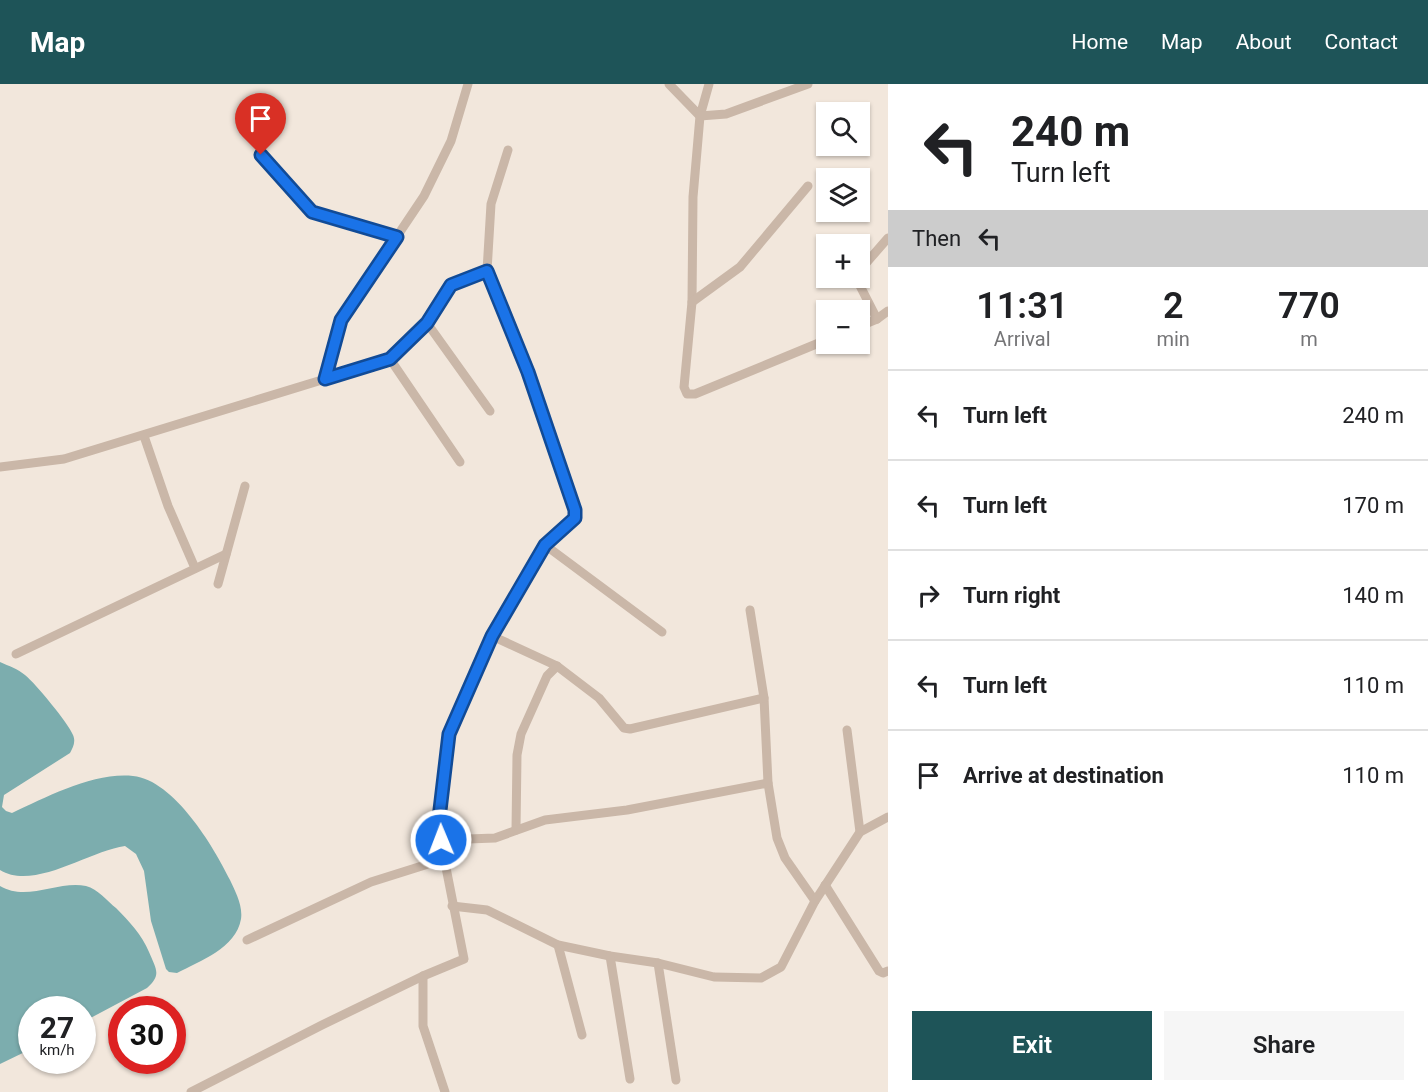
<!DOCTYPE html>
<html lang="en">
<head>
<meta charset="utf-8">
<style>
	:root { --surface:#fff; --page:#f6f6f6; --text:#202124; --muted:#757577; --line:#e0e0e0; --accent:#1e5458 }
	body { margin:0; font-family:Roboto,sans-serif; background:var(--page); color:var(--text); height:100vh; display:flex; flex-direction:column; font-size:22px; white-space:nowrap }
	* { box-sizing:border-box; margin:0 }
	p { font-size:20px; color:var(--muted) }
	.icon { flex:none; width:33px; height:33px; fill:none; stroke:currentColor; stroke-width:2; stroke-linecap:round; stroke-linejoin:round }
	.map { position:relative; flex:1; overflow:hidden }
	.side { display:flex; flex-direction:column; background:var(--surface); width:540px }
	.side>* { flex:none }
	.hud { background:#fff; color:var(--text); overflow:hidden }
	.fabs { position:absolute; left:816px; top:18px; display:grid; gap:12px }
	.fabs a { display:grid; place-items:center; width:54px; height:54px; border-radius:0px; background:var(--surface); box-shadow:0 2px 4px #0004; font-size:30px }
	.speed { position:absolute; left:18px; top:912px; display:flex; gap:12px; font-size:30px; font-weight:700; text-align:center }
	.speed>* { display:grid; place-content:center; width:78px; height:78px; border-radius:50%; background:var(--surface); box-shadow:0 2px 4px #0004; line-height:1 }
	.speed small { font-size:15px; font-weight:400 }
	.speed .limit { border:9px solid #d22; background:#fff; color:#111 }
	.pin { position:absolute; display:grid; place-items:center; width:51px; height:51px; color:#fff; margin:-62px -26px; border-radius:50% 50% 50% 0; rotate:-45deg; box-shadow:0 0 6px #0007 }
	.pin .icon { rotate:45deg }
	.me { position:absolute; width:66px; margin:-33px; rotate:359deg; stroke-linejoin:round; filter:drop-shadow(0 0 4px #0008) }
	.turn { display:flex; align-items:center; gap:21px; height:126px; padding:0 24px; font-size:27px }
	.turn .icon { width:78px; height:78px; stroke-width:2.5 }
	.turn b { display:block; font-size:42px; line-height:51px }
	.then { display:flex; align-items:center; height:57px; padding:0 24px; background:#0003; gap:12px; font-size:22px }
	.eta { display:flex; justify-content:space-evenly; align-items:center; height:102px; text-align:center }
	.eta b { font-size:36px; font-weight:600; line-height:42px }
	.cta { display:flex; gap:12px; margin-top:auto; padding:12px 24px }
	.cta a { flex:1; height:69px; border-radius:0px; background:var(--accent); color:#fff; font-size:24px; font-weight:600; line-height:69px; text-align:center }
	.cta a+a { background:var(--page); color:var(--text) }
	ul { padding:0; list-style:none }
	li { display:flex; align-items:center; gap:18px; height:90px; padding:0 24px; border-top:2px solid var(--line) }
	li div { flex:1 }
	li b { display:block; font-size:22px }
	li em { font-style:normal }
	header { display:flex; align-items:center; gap:36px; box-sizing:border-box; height:84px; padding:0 30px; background:var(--accent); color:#fff }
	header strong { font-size:28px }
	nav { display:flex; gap:33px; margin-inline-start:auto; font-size:21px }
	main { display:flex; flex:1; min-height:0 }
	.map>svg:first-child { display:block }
</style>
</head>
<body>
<header>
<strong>Map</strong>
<nav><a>Home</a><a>Map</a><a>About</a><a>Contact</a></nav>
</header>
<main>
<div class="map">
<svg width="888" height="1008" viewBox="0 0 888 1008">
	<rect width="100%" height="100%" fill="#f2e7dc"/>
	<g fill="#7cadae">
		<path d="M0,578C9,582 18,585 25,591C36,600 68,639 73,651C76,658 73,663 70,669L4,711L2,723L6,727L12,729C47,713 93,688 133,692C174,696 214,763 230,796C235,807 243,821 241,835C236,864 200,877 177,889L169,888L166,885L151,837L144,787L136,770L125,762C89,767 34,807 0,786Z"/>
		<path d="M0,802C27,818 59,796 86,802C98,805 107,817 116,824C129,837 142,851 149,868C156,885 162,891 147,904L83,938L82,926H32L31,965L0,980Z"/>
	</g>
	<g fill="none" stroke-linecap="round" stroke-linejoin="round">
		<g stroke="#cab7a8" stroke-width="9">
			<polyline points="669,0 700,32 709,0"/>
			<polyline points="808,0 726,30 700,32 693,113 692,218 684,303 687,310 695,310 826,256"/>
			<polyline points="261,71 312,128 397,153"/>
			<polyline points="860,186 888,154"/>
			<polyline points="856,194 877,235"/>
			<polyline points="692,218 740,183 808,102"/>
			<polyline points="427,239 490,327"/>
			<polyline points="860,242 877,235 888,227"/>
			<polyline points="390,275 460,378"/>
			<polyline points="325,295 390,275 427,239 451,201 487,187"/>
			<polyline points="144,352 168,422 195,484"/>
			<polyline points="0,383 64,375 325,295 341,236 424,112 451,57 468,0"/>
			<polyline points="545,461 662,548"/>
			<polyline points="218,500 245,402"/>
			<polyline points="750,526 764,614 768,699 777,754 785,774 815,817"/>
			<polyline points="492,552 557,582 599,614 624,644 630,645 764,614"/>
			<polyline points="16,570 226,470"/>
			<polyline points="847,646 860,748"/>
			<polyline points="516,746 517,671 521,650 547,592 557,582"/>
			<polyline points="441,756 495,754 545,736 627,726 768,699"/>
			<polyline points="825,801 879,887 883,889 888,887"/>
			<polyline points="452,822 487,826 558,861 610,872 658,879 714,893 761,894 781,883 815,817 860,748 888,733"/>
			<polyline points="247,856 371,798 444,775"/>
			<polyline points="558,861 582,951"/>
			<polyline points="610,872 630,995"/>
			<polyline points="658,879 676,996"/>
			<polyline points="423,892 423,942 445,1008"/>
			<polyline points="191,1008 322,941 423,892 464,875 438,743 449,650 492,552 545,461 575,434 575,426 528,288 487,187 491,120 508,66"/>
		</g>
	</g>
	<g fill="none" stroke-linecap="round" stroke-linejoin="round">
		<g stroke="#114b97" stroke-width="15">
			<polyline id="route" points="261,71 312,128 397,153 341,236 325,295 390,275 427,239 451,201 487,187 528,288 575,426 575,434 545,461 492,552 449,650 438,743 441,756"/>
		</g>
		<use href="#route" stroke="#1a73e8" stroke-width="10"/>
	</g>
</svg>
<div class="fabs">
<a><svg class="icon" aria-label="search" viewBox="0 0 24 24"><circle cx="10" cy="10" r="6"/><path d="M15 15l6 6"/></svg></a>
<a><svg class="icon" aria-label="layers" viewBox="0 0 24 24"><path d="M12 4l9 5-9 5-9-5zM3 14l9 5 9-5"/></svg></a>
<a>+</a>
<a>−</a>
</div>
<div class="speed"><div>27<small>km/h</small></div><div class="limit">30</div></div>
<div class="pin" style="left:261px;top:71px;background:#d93025"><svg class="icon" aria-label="arrive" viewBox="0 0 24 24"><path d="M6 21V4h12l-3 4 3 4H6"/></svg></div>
<svg class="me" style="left:441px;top:756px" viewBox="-20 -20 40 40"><circle r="17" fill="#1a73e8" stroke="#fff" stroke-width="3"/><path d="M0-11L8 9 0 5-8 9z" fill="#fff"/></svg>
</div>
<section class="side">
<div class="hud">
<div class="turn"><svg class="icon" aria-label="left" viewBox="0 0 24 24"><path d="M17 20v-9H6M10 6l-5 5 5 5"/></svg><div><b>240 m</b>Turn left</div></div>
<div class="then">Then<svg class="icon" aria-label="left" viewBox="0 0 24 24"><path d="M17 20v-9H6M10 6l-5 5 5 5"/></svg></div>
</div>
<div class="eta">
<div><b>11:31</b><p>Arrival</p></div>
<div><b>2</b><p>min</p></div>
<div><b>770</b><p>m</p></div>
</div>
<ul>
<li><svg class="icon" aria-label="left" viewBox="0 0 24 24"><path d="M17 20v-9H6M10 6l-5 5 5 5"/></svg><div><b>Turn left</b></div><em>240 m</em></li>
<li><svg class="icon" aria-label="left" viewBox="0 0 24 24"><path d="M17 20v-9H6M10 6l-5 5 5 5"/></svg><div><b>Turn left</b></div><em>170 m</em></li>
<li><svg class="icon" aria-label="right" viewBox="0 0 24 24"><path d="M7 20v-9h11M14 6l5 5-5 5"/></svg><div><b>Turn right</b></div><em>140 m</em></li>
<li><svg class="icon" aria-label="left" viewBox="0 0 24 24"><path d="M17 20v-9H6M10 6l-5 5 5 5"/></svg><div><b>Turn left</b></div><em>110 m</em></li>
<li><svg class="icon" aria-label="arrive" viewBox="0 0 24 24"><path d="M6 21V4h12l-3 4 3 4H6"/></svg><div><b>Arrive at destination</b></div><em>110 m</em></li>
</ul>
<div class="cta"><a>Exit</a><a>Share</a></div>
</section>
</main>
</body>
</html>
